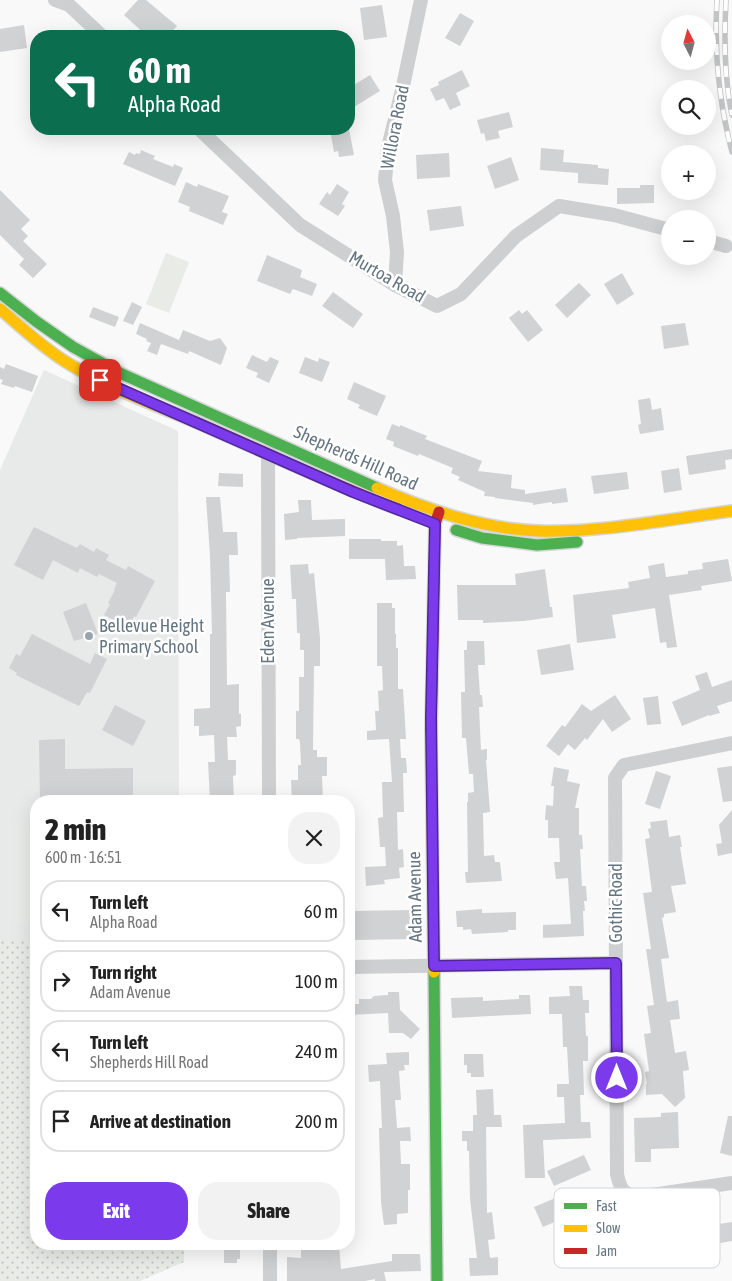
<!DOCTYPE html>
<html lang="en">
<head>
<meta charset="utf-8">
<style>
	:root { --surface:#fff; --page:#f2f2f2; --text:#222; --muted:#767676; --line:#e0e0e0; --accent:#7c3aed }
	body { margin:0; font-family:"Asap Condensed",sans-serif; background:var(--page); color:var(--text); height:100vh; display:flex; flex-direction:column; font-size:19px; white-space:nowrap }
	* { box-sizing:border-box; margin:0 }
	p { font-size:16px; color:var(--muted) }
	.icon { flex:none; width:28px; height:28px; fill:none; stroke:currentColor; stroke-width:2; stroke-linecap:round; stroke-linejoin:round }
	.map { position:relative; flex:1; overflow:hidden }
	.panel { position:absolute; left:30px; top:795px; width:325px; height:455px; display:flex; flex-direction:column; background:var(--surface); border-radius:20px; box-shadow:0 5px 20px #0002 }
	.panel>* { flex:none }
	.banner { position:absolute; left:30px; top:30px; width:325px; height:105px; border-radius:20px; box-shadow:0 5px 20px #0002; background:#0b6e4f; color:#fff; overflow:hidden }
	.needle { width:32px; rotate:354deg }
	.buttons { position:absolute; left:661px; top:15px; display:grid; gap:10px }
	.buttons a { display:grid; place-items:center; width:55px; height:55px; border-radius:50%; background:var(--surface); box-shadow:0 5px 20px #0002; font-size:25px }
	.pin { position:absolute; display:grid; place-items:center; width:42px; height:42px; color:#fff; margin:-21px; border-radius:10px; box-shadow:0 2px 8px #0006 }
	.me { position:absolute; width:55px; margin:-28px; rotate:0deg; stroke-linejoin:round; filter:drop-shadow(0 0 4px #0008) }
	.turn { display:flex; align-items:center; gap:18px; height:105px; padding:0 15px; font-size:22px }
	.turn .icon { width:65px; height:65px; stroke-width:2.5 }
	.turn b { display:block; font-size:35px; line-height:42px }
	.round { display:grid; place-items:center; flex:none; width:52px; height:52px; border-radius:20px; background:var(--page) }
	.summary { display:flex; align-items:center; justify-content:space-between; height:85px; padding:0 15px }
	h1 { font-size:30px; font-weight:800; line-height:38px }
	.button { display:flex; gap:10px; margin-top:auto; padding:10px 15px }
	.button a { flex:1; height:58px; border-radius:20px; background:var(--accent); color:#fff; font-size:20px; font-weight:800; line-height:58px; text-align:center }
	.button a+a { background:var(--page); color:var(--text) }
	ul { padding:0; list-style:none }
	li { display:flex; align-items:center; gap:15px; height:62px; margin:0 10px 8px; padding:0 5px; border:2px solid var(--line); border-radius:20px }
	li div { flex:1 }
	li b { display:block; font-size:19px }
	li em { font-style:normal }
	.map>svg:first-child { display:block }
</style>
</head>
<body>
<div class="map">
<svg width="732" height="1281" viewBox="0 0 732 1281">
	<defs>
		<pattern id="park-dots" width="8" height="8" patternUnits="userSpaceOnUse" patternTransform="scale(1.25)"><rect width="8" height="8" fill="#e8ebe6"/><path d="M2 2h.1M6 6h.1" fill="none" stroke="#c0c3c0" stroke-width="1.8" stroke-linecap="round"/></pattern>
	</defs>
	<rect width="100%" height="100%" fill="#f9f9f9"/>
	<polygon fill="#e8e9e9" points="44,370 178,431 179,801 36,801 36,941 0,941 0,470"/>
	<g fill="#e8ebe6">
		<polygon points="166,253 189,262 169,313 146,304"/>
		<rect x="14" y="823" width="22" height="100"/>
	</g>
	<polygon fill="url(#park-dots)" points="0,941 36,941 36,1244 184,1244 184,1262 140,1281 0,1281"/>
	<g fill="#d0d2d3">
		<polygon points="138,0 146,0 177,26 168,36 147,36 124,15"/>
		<polygon points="382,5 387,37 364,40 360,8"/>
		<polygon points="460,13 474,21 460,46 445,38"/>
		<polygon points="24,25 27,48 0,52 0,29"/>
		<polygon points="462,70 470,86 456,93 461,105 450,110 444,98 436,101 430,89 439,85 438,82"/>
		<polygon points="370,75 380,91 349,110 349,88"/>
		<polygon points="509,112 513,127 498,131 500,138 486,141 484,133 481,134 477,120"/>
		<polygon points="333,129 349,129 354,155 339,157 338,151 334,152 331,135 334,134"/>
		<polygon points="541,148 564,150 563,162 598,165 598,168 609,169 608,185 578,183 578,173 540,170"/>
		<polygon points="141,150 155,156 153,159 173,167 174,164 183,168 175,186 123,164 129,152 135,155 136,153 140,154"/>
		<polygon points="449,153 450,177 417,179 416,155"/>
		<polygon points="511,157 519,180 495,189 487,166"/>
		<polygon points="186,182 197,187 198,184 229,196 222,212 228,214 223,225 189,211 190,207 178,202"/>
		<polygon points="337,184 349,192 342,204 345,206 338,216 319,204 327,192 330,195"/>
		<polygon points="640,185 654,185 654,203 617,204 617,188 640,188"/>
		<polygon points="0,190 30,220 21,229 28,236 23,241 47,264 33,278 19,265 24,259 0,235"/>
		<polygon points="461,206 464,226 430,231 427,210"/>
		<polygon points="267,255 302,270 300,277 317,284 312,296 293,289 290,294 257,281"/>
		<polygon points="622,273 634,294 617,305 604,284"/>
		<polygon points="579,283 591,295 567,318 555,305"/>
		<polygon points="333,292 363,314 353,328 322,306"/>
		<polygon points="132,302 142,307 133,325 123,321"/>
		<polygon points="93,307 119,317 115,327 89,317"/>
		<polygon points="519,310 522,314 527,310 543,330 528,342 509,318"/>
		<polygon points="140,323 179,340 183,330 210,341 220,338 227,348 221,365 189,351 188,354 161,344 157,355 147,351 151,343 146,341 147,339 136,334"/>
		<polygon points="685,323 689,345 664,349 661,326"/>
		<polygon points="252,355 267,362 270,357 279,361 269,383 256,377 258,373 246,368"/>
		<polygon points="305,357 318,362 319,358 330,362 322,382 299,373"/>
		<polygon points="6,364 38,376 32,392 15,386 14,388 1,384 3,380 0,379 0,367 4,369"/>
		<polygon points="354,382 386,396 377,416 358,408 360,405 347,399"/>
		<polygon points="650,398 652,410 661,408 664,430 640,434 638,425 641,424 638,400"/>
		<polygon points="392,424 400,427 400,425 427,436 425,439 482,461 478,471 512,475 511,488 525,490 525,494 566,488 568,502 552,504 552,502 533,505 533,503 495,498 495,497 484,496 485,492 458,480 460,477 451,473 453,468 419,454 418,456 393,446 394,442 386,439"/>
		<polygon points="732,449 732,459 725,460 726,469 689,475 686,456"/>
		<polygon points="679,468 682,490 664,493 661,471"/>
		<polygon points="627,472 629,489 594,494 591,476"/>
		<polygon points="219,473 243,474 243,487 218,486"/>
		<polygon points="206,497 220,497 223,532 237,532 238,555 229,555 230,592 226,592 227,685 239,684 239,714 241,714 241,726 236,727 237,737 227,737 228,760 236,760 236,775 233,776 234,801 210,801 208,762 215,762 214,735 199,736 199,726 194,726 194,709 210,708 210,634 212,634 210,556"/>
		<polygon points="298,500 311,500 312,520 345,519 345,536 297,538 297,539 285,540 284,514 299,512"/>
		<polygon points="34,527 77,548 80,544 94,552 96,548 109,555 106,560 126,570 128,566 155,581 136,617 134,616 128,628 104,615 110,604 108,603 115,590 114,589 117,583 99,574 97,577 80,568 78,573 53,560 43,580 14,565"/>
		<polygon points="349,539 381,539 381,541 397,541 397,546 403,545 404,566 415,566 416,579 386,580 385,559 349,559"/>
		<polygon points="728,559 732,581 701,586 702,590 669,595 677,647 667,648 666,642 660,643 655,608 612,615 616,638 577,643 573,595 629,588 628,582 650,578 648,566 664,563 666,577 688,574 688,571 703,569 702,563"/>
		<polygon points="308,564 309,574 314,573 320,638 320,666 314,666 313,750 317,750 317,757 327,757 327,776 322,776 323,801 292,801 291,780 298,780 298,765 301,765 300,743 299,739 296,739 296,711 299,711 299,677 304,677 304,650 300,650 300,633 297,633 296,599 292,599 290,565"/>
		<polygon points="545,569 550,607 552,607 553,617 524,621 483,623 483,620 458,620 457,585 516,585 515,574"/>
		<polygon points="86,603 98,634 74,641 63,612"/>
		<polygon points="377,603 392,603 392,608 395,608 395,634 396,634 396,648 398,648 398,689 403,689 406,739 400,739 401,758 406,758 407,773 403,773 404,812 397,812 398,850 403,849 404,867 399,868 400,878 384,880 385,884 366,886 365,867 386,866 385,847 380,847 378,818 383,817 382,782 392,782 389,739 367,740 367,731 376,730 375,711 379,711 378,691 383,690 382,666 377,666"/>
		<polygon points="32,634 90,664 95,653 107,659 90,693 87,692 79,706 16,675 17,673 9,668 16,654 20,656"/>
		<polygon points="467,641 484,641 485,665 478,665 480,695 482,695 483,707 479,707 481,750 487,749 487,760 486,760 490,812 483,813 484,856 494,855 495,862 500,862 502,881 466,883 465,872 468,872 467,802 468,802 468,793 474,792 473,774 469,774 466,738 462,738 461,692 465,692 464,650 467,650"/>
		<polygon points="570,644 574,670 541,675 537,650"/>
		<polygon points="707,672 712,687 732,680 732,701 717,706 720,713 709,716 709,715 682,726 672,702 700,690 695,676"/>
		<polygon points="615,695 631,719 612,732 603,719 587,740 585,738 575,750 568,744 559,756 546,746 562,725 565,727 582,704 591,711"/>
		<polygon points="658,696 661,724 647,725 643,698"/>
		<polygon points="115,705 146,721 133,746 102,730"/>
		<polygon points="65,739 65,769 133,768 133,801 40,801 39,740"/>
		<polygon points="732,766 732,801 723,802 717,768"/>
		<polygon points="554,767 569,770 567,781 580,784 575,808 579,808 579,835 582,835 583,849 580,849 582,886 586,886 587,901 584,901 585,911 583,911 584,936 543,938 543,925 571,924 568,878 556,879 554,862 560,862 559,838 548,838 548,820 545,820 546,805 553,806 554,786 551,786"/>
		<polygon points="656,771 671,776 660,809 645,804"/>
		<polygon points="732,810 732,853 718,856 716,844 722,843 719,825"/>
		<polygon points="667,820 669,837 680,835 682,847 680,847 686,884 671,886 676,912 664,914 664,917 662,918 669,958 661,959 667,1002 678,1000 680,1019 670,1020 675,1053 686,1051 689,1070 683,1071 685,1098 675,1107 662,1094 646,1095 646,1084 647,1084 645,1072 649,1071 644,1034 651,1033 647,1006 654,1005 646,949 651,949 643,893 652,892 645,839 650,838 648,829 651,828 650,822"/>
		<polygon points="482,909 482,913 516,912 516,930 508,930 508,932 472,934 471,929 463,930 463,927 457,927 456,911"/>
		<polygon points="411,910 411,926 416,926 416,939 352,940 352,938 349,938 349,911"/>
		<polygon points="569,986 582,986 583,1000 589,1000 589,1013 585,1013 586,1036 588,1036 588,1061 583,1061 584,1095 580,1095 581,1122 590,1122 591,1138 543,1140 545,1178 525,1178 523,1125 565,1123 564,1097 557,1097 557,1084 569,1084 567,1047 563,1047 562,1014 549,1014 549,997 570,996"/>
		<polygon points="388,992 399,992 400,1010 420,1029 411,1039 403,1033 389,1033 388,1013 349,1015 349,1004 359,1004 359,999 371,999 374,996 388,995"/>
		<polygon points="519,995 530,995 531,1014 452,1018 451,998 483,997 483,1001 519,999"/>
		<polygon points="409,1052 409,1065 404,1065 405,1070 399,1071 401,1100 395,1100 397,1128 410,1127 411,1141 400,1141 401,1164 410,1164 410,1190 408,1190 408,1213 397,1214 397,1224 384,1225 381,1202 379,1128 382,1128 380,1081 369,1082 368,1065 387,1064 386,1053"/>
		<polygon points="464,1054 483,1054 484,1077 471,1077 471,1073 467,1073 467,1065 464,1065"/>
		<polygon points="493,1089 494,1115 501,1115 502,1127 486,1127 487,1213 492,1212 495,1239 488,1240 490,1258 498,1257 498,1275 470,1276 469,1258 477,1258 470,1199 469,1151 467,1151 467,1141 462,1141 462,1131 473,1131 473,1115 477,1115 476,1090"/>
		<polygon points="678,1112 679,1148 651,1149 651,1162 635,1162 634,1118 661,1117 661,1113"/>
		<polygon points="728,1116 732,1116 732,1156 720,1153"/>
		<polygon points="584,1155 591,1170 554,1186 547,1171"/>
		<polygon points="565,1194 573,1214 543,1227 534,1207"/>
		<polygon points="732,1222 732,1241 715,1244 712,1225"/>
		<polygon points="224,1244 240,1244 240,1259 237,1259 237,1263 224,1263"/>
		<polygon points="301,1244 339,1244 341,1269 392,1261 392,1254 420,1254 421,1271 384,1272 386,1281 375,1281 375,1279 365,1281 287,1281 287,1257 301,1258"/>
	</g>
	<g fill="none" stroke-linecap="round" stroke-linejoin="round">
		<g stroke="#d5d6d7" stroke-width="14">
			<g id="fast">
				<polyline points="0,293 37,322 73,347 122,374 377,488"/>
				<polyline points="456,530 482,538 537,545 577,542"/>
				<polyline points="434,972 437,1281"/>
			</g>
		</g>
		<g stroke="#d5d6d7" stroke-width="14">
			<g id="slow">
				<path d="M0,309C21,327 42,347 66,362C106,387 152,404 196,422"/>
				<path d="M377,488C428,510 483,529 539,531C600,533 670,519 732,511"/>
				<polyline points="431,731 434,972"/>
			</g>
		</g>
		<g stroke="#d5d6d7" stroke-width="14">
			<g id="jam">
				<path d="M196,422C263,451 329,483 398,509"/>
				<polyline points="431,731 435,524 439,512"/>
			</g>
		</g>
		<g stroke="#cecfd0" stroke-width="14">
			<polyline points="55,0 69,5 102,36"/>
			<polyline points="199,129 300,225 395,285 437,306 461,294 516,236 559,206 614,215 670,230"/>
			<polyline points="708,241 726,246"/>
			<polyline points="395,285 397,252 393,216 385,180 388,148 403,86 421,0"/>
			<path d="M732,743L624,765L615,778L617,1174C621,1194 626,1196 645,1196L732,1183"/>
			<polyline points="269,801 268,453 272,445"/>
			<polyline points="349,967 616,963"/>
			<polyline points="270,1244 270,1281"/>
		</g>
		<use href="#fast" stroke="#4caf50" stroke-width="11"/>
		<use href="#slow" stroke="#ffc107" stroke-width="11"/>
		<use href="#jam" stroke="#c62828" stroke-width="11"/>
		<g stroke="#c3c5c6" stroke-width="5.5">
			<g id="rail">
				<path d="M717,0C714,51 719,103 732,152"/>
				<path d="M726,0C724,38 724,77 732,115"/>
			</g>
		</g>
		<use href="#rail" stroke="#fff" stroke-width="4" stroke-dasharray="11" stroke-linecap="butt"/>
	</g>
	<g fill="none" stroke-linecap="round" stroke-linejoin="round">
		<g stroke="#51269a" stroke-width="12">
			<polyline id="route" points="100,380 353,492 435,524 431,718 434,966 616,963 617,1078"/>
		</g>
		<use href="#route" stroke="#7c3aed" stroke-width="9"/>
	</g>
	<circle fill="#99a4ac" stroke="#fff" stroke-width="2" cx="89" cy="636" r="5"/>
	<g text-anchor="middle" stroke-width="5" stroke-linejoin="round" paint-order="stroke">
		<g font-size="18" fill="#657683" stroke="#fff">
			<text transform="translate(395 127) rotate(-79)" y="6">Willora Road</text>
			<text transform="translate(387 277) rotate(30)" y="6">Murtoa Road</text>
			<text transform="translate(356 458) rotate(24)" y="6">Shepherds Hill Road</text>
			<text transform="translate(268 621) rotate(-90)" y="6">Eden Avenue</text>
			<text transform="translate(415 897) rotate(-91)" y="6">Adam Avenue</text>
			<text transform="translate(616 903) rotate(-90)" y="6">Gothic Road</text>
		</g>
		<g font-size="18" fill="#657683" stroke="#fff" text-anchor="start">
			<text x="99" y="632">Bellevue Height<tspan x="99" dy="21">Primary School</tspan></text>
		</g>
	</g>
	<rect x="554" y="1188" width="166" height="80" rx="8" fill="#fff" stroke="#d1d6da" stroke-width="1"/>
	<rect x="564" y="1203" width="23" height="6" fill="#4caf50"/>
	<rect x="564" y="1225" width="23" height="7" fill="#ffc107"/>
	<rect x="564" y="1248" width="23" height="6" fill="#c62828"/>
	<g font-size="14" fill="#657683">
		<text x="596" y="1211">Fast</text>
		<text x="596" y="1233">Slow</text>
		<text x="596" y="1256">Jam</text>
	</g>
</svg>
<div class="buttons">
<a><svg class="needle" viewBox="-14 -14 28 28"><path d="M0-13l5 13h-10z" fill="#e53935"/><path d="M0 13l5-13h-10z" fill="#767676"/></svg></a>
<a><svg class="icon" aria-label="search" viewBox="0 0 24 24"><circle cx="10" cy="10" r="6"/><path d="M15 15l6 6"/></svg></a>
<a>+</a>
<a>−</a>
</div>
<div class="pin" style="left:100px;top:380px;background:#d93025"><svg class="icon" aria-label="arrive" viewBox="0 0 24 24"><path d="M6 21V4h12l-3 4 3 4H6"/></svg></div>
<svg class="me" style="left:617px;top:1078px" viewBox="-20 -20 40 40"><circle r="17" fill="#7c3aed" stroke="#fff" stroke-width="3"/><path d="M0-11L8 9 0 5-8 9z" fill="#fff"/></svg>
<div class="banner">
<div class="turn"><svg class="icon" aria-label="left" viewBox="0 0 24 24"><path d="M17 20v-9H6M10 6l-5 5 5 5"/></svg><div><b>60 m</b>Alpha Road</div></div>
</div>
<section class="panel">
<div class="summary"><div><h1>2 min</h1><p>600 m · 16:51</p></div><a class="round"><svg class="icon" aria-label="close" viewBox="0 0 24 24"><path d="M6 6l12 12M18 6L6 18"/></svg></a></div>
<ul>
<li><svg class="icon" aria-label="left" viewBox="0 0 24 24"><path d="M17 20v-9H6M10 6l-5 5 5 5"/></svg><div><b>Turn left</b><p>Alpha Road</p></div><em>60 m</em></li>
<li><svg class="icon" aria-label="right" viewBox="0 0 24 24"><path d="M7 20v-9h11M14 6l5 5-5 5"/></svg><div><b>Turn right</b><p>Adam Avenue</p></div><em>100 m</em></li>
<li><svg class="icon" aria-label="left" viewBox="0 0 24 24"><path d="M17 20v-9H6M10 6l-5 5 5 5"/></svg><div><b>Turn left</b><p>Shepherds Hill Road</p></div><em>240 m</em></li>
<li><svg class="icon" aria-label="arrive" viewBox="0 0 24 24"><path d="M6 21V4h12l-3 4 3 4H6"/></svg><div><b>Arrive at destination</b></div><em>200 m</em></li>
</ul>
<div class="button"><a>Exit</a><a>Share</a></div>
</section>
</div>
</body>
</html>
